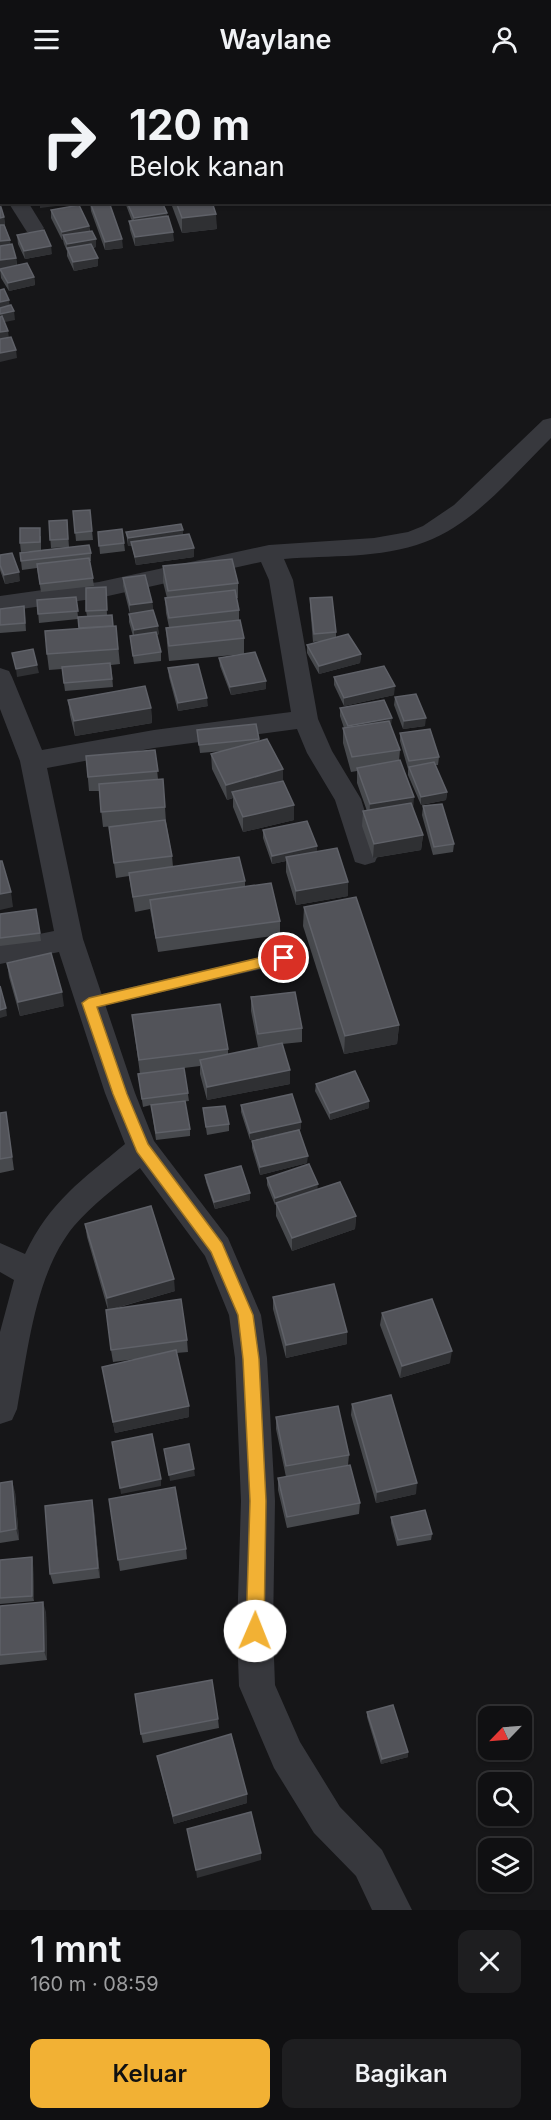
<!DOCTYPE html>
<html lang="id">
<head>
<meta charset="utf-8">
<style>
	:root { --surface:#101012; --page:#1e1e20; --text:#f1f3f6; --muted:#9c9d9f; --line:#303032; --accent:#f2b134 }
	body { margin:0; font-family:Inter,sans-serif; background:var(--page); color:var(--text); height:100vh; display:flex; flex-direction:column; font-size:22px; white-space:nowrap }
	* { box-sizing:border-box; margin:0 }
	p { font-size:20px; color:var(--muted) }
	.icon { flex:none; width:33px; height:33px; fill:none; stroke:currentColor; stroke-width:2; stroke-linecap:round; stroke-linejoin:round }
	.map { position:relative; height:1832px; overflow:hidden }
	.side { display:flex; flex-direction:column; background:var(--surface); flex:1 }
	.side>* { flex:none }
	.guide { position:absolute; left:0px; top:0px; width:552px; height:126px; box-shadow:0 2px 4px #0004,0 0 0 2px var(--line); background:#101012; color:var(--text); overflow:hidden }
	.needle { width:39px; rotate:245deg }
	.tools { position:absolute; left:478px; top:1628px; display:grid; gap:12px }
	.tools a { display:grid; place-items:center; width:54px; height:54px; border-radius:12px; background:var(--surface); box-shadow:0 2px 4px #0004,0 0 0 2px var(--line); font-size:30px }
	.pin { position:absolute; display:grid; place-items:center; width:51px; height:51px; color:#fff; margin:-26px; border:3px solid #fff; border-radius:50%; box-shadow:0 2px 6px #0007 }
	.me { position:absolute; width:66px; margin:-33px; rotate:1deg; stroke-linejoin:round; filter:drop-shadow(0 0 4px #0008) }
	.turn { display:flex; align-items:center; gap:21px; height:126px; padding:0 30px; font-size:27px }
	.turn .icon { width:78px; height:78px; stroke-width:2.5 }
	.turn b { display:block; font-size:42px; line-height:51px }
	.round { display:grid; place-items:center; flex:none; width:63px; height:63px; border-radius:12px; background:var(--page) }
	.head { display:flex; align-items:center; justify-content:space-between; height:102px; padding:0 30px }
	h1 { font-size:36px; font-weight:600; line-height:45px }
	.action { display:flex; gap:12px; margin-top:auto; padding:12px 30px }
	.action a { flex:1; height:69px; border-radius:12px; background:var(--accent); color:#111; font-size:24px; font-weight:600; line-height:69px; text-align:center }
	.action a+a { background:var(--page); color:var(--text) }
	header { display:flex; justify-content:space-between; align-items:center; height:78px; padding:0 30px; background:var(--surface); font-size:27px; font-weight:600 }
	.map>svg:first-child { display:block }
</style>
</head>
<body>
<header><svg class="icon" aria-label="menu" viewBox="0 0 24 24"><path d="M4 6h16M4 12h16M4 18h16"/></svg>Waylane<svg class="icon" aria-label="person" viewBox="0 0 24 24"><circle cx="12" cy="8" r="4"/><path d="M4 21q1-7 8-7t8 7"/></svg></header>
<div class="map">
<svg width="551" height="1832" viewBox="0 0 551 1832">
	<rect width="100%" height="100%" fill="#161618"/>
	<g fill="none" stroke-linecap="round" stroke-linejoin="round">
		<polygon fill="#37383d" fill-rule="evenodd" points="283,874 288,876 290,880 288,884 283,886 89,931 84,929 81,925 84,921 89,919"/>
		<g fill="#37383d" fill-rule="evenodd">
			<rect x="167" y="0" width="18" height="2"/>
			<polygon points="0,90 2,91 2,104 0,103"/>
			<polygon points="8,124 28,124 44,150 41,154 27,154"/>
			<path d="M551,340V360C513,397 476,445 425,464C380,481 330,477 284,481L293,502L318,641L332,673L361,721L378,777L375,784L365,787L355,784L335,722L307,675L297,651L154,670L47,690L83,861L135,1015L154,1063L228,1160L261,1237L267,1280L275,1423L273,1553L275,1607L300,1664L340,1729L382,1772L412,1832H372L356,1798L314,1755L274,1690L239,1608L237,1553L241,1423L235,1280L229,1237L205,1178L140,1090C117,1108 93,1126 74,1148C35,1195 28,1273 17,1331L12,1342L0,1346V1254L14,1202L0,1194V1165L25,1176C50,1123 82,1102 125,1066L105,1015L59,874L0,886V864L54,853L20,683L0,631V590L9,593L12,599L42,672L154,652L291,634L269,502L261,484L99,520L0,534V518L99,504L269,467L374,460L408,454L423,448L454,427L543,342Z"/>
		</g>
	</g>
	<g fill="#47494d">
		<polygon points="90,124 123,170 105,172 91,133"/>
		<polygon points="125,124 162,124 174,163 135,168 130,152 129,143 132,143 126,127"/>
		<polygon points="172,124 212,124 217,151 182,155 172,128"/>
		<polygon points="0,126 4,139 5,148 10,162 10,166 12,166 16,180 17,187 27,185 34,199 35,207 9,213 1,200 0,191 8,189 0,191"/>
		<polygon points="51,132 89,148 90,153 96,169 93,170 98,188 74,193 67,178 67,173 64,166 63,162 62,162 51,140"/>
		<polygon points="17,157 52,176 25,181 18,166"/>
		<polygon points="73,433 92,453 93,462 76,463"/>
		<polygon points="67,442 69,469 91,475 91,483 90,483 94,508 41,514 37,490 22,492 20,475 34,473 21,474 20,465 41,458 41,472 68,469 51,470 49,443"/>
		<polygon points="98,454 124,465 125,473 100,476"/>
		<polygon points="126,454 183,457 194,479 136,487 132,468 128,468"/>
		<polygon points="0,477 20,503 5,506 0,492"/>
		<polygon points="163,488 238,505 238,520 236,520 239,532 239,542 244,560 244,576 266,611 231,617 220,588 219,580 244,576 169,583 167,565 166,550 169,549 166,535 165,520 167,520 163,504"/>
		<polygon points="123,500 152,524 153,532 159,556 157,557 161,574 161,583 134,586 130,558 133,558 129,544 129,536 130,536 123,508"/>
		<polygon points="106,509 107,537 113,548 116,548 120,586 111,587 113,609 65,613 62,591 49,592 47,576 79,550 78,541 39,545 37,522 76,519 78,539 87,538 86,533"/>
		<polygon points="310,520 336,554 336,559 361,576 360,585 319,596 307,575 307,567 320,563 313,564 310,528"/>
		<polygon points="0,531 25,537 26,553 0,555"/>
		<polygon points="168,590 208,628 178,633 169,599"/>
		<polygon points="334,599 394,617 344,628 334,607"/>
		<polygon points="395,619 425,648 403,651 394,627"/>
		<polygon points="68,622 151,630 152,645 75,658 70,637"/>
		<polygon points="340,630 391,648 400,672 399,683 413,731 423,757 421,772 373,780 362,748 363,733 367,733 357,705 357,693 351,694 343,665 343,650 344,650 340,638"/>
		<polygon points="197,652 259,661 259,663 283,691 283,703 294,727 294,742 243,754 233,729 233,720 227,722 212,691 211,676 223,673 200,675"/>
		<polygon points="400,655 439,679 438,687 435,687 447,714 446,722 421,727 408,697 408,691 400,663"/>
		<polygon points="155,672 158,701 165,729 166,744 172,778 173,789 245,803 245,809 280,843 280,857 158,874 150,831 135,834 129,798 116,800 109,749 116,748 103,749 99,713 89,713 86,678"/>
		<polygon points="423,728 454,766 453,774 433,777 422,737"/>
		<polygon points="263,752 317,768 317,774 348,818 296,827 286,794 286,783 272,786 263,760"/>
		<polygon points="304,829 399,947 397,966 344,976 303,848"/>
		<polygon points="36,831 41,863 0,868 0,836"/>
		<polygon points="7,885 64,928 20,938 9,899"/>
		<polygon points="251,919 302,950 302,964 282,966 290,1006 207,1022 200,996 200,988 184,990 189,1023 163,1026 190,1051 190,1058 156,1062 151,1027 143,1029 138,996 140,996 132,937 228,971 228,976 270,968 258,969 251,933"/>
		<polygon points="316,1006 369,1023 369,1030 330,1042 315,1013"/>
		<polygon points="241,1027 301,1051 299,1052 307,1085 260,1097 252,1070 252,1063 288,1054 250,1062 241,1034"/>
		<polygon points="203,1030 229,1046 229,1053 207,1057"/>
		<polygon points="0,1035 8,1048 14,1092 0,1095"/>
		<polygon points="205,1097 250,1115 250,1122 215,1131 206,1104"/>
		<polygon points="267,1100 318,1112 356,1138 355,1151 292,1173 276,1138 276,1127 275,1127 267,1107"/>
		<polygon points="85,1146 175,1213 113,1231 187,1262 188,1274 176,1275 189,1339 115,1355 102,1289 136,1281 113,1284 111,1272 108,1232 87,1159"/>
		<polygon points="273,1219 347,1266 286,1280 273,1231"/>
		<polygon points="382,1235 450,1285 400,1300 380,1247"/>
		<polygon points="352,1326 416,1416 376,1425 351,1337"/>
		<polygon points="276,1339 349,1377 348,1387 360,1425 359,1436 287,1450 278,1412 278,1400 286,1399 276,1351"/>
		<polygon points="0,1405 15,1414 19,1462 0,1465"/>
		<polygon points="109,1421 186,1471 187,1481 120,1493"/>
		<polygon points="94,1433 100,1500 53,1506 50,1496"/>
		<polygon points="391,1439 432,1456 431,1462 397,1468 391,1445"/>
		<polygon points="32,1479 33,1485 34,1523 0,1526 0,1482"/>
		<polygon points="0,1528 46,1534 47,1582 0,1587"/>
		<polygon points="367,1634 408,1679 381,1686 367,1639"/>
		<polygon points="218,1641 219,1650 143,1665 141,1656"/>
		<polygon points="157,1678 247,1725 174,1746"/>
	</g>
	<g fill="#2f3033">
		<polygon points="88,0 94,0 94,2 79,2"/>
		<polygon points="102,0 129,0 121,2 102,2"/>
		<polygon points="2,15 2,24 0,24 0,16"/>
		<rect x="0" y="62" width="2" height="8"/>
		<polygon points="40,124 88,124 40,130"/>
		<polygon points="167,135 167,143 134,148 134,140"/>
		<polygon points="216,136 217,151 182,155 182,140"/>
		<polygon points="4,139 5,148 0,149 0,140"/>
		<polygon points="89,148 90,157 63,157 63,162 62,162 62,154"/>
		<polygon points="173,154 174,163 135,168 135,159"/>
		<polygon points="96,161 96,169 68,174 67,171 67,166"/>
		<polygon points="122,161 123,170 105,172 105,164"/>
		<polygon points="10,162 11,170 0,172 0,163"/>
		<polygon points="51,168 52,176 25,181 24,173"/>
		<polygon points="16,180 17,188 0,191 0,182"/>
		<polygon points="98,180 98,188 74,193 73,184"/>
		<polygon points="34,199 35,207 9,213 8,205"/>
		<polygon points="9,222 10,231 0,232 0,224"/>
		<polygon points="14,233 15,242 0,245 0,236"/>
		<polygon points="8,253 9,261 0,263 0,254"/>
		<polygon points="16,272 17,280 0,284 0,275"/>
		<polygon points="183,452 183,460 131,464 132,468 128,468 128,460"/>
		<polygon points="194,470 194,479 136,487 135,479"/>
		<polygon points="19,494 20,503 5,506 4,497"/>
		<polygon points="152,524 153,532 130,536 130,527"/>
		<polygon points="158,548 159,556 134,560 134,552"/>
		<polygon points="361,576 360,585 319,596 319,588"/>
		<polygon points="37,587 39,595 17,599 16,591"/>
		<polygon points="266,603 266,611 231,617 230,609"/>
		<polygon points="395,608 394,617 344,628 344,620"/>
		<polygon points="207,620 208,628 178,633 178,625"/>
		<polygon points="151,630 152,645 75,658 74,643"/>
		<polygon points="392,640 391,648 348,648"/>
		<polygon points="426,640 425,648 403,651 404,643"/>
		<polygon points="283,691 283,706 232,714 233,720 227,722 226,707"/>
		<polygon points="447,714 446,722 421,727 421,719"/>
		<polygon points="414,719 413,734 369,741 370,726"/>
		<polygon points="294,727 294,742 243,754 243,739"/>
		<polygon points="423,757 421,772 373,780 374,766"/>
		<polygon points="317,768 317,776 286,779 286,783 272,786 272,778"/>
		<polygon points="348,804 348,818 296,827 296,813"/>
		<polygon points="11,814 13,829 0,832 0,816"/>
		<polygon points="62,914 64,928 20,938 18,924"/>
		<polygon points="6,930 7,938 0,940 0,932"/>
		<polygon points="399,947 397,966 344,976 345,958"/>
		<polygon points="290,992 290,1006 207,1022 207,1009"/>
		<polygon points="369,1023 369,1030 330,1042 330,1035"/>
		<polygon points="301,1044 301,1051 250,1062 250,1055"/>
		<polygon points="308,1078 307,1085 260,1097 260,1089"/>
		<polygon points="318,1106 317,1114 275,1127 275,1120"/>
		<polygon points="250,1115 250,1122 215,1131 214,1124"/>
		<polygon points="356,1138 355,1151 292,1173 292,1160"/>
		<polygon points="174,1201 175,1213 108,1232 107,1220"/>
		<polygon points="347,1254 347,1266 286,1280 286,1267"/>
		<polygon points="452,1273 450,1285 400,1300 402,1288"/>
		<polygon points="189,1328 189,1339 115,1355 113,1344"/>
		<polygon points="194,1391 195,1398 170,1403 169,1397"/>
		<polygon points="161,1401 161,1408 121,1416 120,1410"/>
		<polygon points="12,1403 15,1414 19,1462 16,1451"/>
		<polygon points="417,1405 416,1416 376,1425 377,1414"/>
		<polygon points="92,1422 94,1433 100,1500 98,1490"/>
		<polygon points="32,1479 33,1485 34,1523 32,1518"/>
		<polygon points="43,1524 46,1534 47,1582 44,1573"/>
		<polygon points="408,1674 408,1679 381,1686 382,1681"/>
		<polygon points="247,1716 247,1725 174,1746 173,1738"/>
		<polygon points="261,1775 261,1782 197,1800 196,1792"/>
	</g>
	<g fill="#525359" stroke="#5f6168" stroke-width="1.5">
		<polygon points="0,0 16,0 16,2 2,2 2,15 0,16"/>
		<polygon points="33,0 65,0 56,2 34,2"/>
		<rect x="0" y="31" width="2" height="20"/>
		<rect x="0" y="53" width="2" height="9"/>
		<polygon points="90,124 109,124 122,161 105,164"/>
		<polygon points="127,124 162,124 167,135 134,140"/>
		<polygon points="176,124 212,124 216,136 182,140"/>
		<polygon points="0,126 4,139 0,140"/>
		<polygon points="79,127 89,148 62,154 51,132"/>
		<polygon points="168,138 173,154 135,159 129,143"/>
		<polygon points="0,147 4,147 10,162 0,163"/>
		<polygon points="44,152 51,168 24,173 17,157"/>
		<polygon points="92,153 96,161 67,166 63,157"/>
		<polygon points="12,166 16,180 0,182 0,168"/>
		<polygon points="91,166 98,180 73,184 67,170"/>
		<polygon points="27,185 34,199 8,205 0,191"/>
		<polygon points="4,211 9,222 0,224 0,212"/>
		<polygon points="11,227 14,233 0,236 0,230"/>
		<polygon points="2,238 8,253 0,254 0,239"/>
		<polygon points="11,259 16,272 0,275 0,261"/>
		<polygon points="90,432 92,453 75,455 73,433"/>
		<polygon points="67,442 68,461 50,462 49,443"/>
		<polygon points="181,446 183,452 128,460 126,454"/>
		<polygon points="20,450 40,450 40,464 20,465"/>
		<polygon points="122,451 124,465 99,468 98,454"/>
		<polygon points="189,456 194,470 135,479 131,464"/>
		<polygon points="89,467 91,475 21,483 20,475"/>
		<polygon points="12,475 19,494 4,497 0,487 0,477"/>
		<polygon points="89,480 93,500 40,506 37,486"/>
		<polygon points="232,481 238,505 168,513 163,488"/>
		<polygon points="145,497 152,524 130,527 123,500"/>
		<polygon points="106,509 107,532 86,533 86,510"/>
		<polygon points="235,512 239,532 169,540 165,520"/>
		<polygon points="76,519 78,533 38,536 37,522"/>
		<polygon points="332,519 336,554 314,556 310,520"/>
		<polygon points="24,528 25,545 0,547 0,531"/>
		<polygon points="153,532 158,548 134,552 129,536"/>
		<polygon points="112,537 113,548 79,550 78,539"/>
		<polygon points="240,542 244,560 169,568 166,550"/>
		<polygon points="116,548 118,571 47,576 45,553"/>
		<polygon points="156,554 161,574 133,578 130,558"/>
		<polygon points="348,556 361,576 319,588 307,567"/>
		<polygon points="33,571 37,587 16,591 12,575"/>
		<polygon points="255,574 266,603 230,609 219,580"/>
		<polygon points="110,585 112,601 64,605 62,589"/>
		<polygon points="198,586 207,620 178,625 168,590"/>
		<polygon points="384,588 395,608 344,620 334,599"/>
		<polygon points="145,608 151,630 74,643 68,622"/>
		<polygon points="416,616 426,640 404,643 395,619"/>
		<polygon points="384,622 392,640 348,648 340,630"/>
		<polygon points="389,643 400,672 352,679 343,650"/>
		<polygon points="256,646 259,661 199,667 197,652"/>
		<polygon points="430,651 439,679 409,683 400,655"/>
		<polygon points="267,661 283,691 226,707 211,676"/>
		<polygon points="155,672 158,693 88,699 86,678"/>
		<polygon points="400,682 414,719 370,726 357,690"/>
		<polygon points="434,684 447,714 421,719 409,689"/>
		<polygon points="163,701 165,729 101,734 99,706"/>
		<polygon points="283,703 294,727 243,739 232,714"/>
		<polygon points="411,725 423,757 374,766 363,733"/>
		<polygon points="442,726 454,766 434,769 423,728"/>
		<polygon points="165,742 172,778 114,785 109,749"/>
		<polygon points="307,743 317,768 272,778 263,752"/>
		<polygon points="337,770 348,804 296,813 286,779"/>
		<polygon points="239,779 245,803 133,819 129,795"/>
		<polygon points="0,783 2,783 11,814 0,816"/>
		<polygon points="271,805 280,843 156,860 150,822"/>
		<polygon points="356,819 399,947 345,958 304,829"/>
		<polygon points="36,831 40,855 0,860 0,836"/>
		<polygon points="51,875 62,914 18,924 7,885"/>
		<polygon points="0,908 6,930 0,932"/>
		<polygon points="295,914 302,950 258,956 251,919"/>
		<polygon points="220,926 228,971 139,982 132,937"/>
		<polygon points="282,965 290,992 207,1009 200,982"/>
		<polygon points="184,990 188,1015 142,1021 138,996"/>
		<polygon points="355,993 369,1023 330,1035 316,1006"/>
		<polygon points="292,1016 301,1044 250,1055 241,1027"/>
		<polygon points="185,1023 190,1051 156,1055 151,1027"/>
		<polygon points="225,1028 229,1046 206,1049 203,1030"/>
		<polygon points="6,1034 12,1079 0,1081 0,1035"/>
		<polygon points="299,1052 308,1078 260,1089 252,1063"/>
		<polygon points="309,1086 318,1106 275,1120 267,1100"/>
		<polygon points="241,1088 250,1115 214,1124 205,1097"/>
		<polygon points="340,1104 356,1138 292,1160 276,1125"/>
		<polygon points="151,1128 174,1201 107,1220 85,1146"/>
		<polygon points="334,1206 347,1254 286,1267 273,1219"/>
		<polygon points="181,1221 187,1262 111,1272 106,1232"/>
		<polygon points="432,1221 452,1273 402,1288 382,1235"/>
		<polygon points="176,1272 189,1328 113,1344 102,1289"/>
		<polygon points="391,1317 417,1405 377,1414 352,1326"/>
		<polygon points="338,1328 349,1377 286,1388 276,1339"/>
		<polygon points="152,1356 161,1401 120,1410 112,1364"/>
		<polygon points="189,1366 194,1391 169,1397 164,1371"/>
		<polygon points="350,1387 360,1425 287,1439 278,1400"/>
		<polygon points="12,1403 16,1451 0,1454 0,1405"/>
		<polygon points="175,1409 186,1471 118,1482 109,1421"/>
		<polygon points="92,1422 98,1490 50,1496 45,1428"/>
		<polygon points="425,1432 432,1456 398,1462 391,1439"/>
		<polygon points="32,1479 32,1518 0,1520 0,1482"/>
		<polygon points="43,1524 44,1573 0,1577 0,1528"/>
		<polygon points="212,1602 218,1641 141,1656 135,1616"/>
		<polygon points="393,1627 408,1674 382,1681 367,1634"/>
		<polygon points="231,1656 247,1716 173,1738 157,1678"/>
		<polygon points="251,1734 261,1775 196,1792 187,1751"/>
	</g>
	<polygon fill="#f2b134" stroke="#9d7322" stroke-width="1.5" points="284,874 290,880 288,883 97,929 127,1016 148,1066 222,1165 253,1237 259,1281 266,1423 264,1553 261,1559 255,1561 249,1559 246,1553 250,1423 243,1281 238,1237 211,1174 137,1074 113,1016 82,925 89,920"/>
</svg>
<div class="tools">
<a><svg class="needle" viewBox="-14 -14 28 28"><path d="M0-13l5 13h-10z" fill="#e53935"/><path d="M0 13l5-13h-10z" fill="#9c9d9f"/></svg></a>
<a><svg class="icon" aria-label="search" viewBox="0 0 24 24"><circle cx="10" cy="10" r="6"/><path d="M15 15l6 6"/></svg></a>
<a><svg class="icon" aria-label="layers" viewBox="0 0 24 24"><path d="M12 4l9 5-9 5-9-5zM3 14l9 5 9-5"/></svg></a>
</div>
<div class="pin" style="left:284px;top:880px;background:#d93025"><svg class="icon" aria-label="arrive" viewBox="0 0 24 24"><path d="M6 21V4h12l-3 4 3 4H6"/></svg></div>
<svg class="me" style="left:255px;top:1553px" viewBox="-20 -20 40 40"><circle r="19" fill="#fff"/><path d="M0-13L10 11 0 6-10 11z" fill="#f2b134"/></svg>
<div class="guide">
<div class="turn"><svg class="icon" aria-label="right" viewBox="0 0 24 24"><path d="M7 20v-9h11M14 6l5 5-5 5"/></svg><div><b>120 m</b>Belok kanan</div></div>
</div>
</div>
<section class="side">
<div class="head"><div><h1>1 mnt</h1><p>160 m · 08:59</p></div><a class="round"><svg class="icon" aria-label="close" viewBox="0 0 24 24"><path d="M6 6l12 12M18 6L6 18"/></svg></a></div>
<div class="action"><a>Keluar</a><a>Bagikan</a></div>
</section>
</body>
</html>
